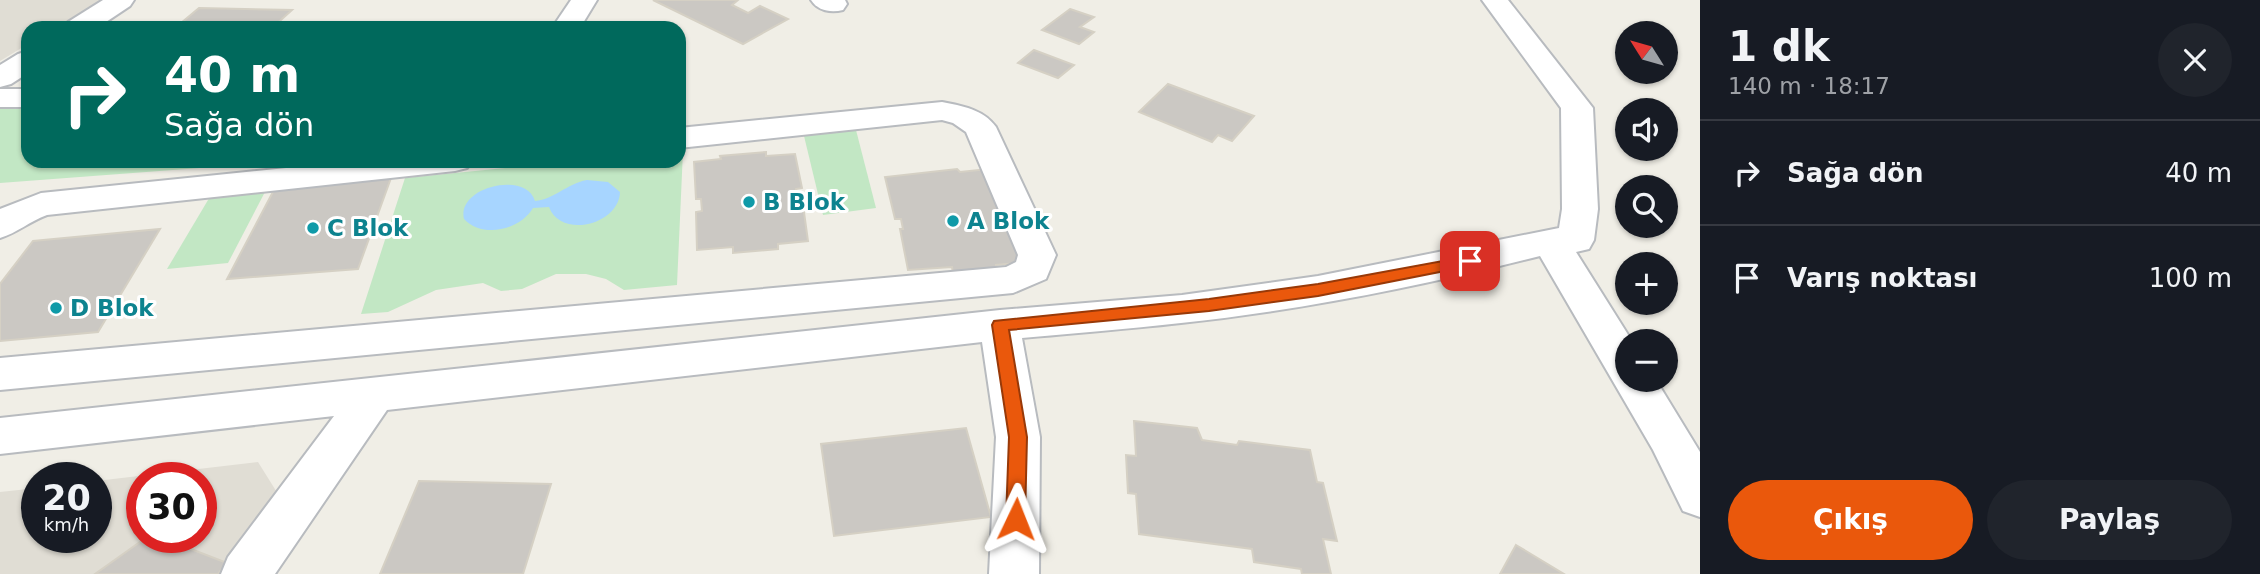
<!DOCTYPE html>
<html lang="tr">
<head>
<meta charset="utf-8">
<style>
	:root { --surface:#171b24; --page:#20242c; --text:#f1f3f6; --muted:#9ea1a6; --line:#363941; --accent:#ea580c }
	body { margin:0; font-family:"DejaVu Sans",sans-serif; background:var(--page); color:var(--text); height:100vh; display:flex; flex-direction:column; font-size:26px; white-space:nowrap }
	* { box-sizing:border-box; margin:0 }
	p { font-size:23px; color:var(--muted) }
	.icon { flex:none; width:38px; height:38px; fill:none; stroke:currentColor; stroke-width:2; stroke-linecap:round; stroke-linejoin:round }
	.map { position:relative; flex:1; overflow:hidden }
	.sheet { display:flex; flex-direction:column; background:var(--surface); width:560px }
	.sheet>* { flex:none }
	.top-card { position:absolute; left:21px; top:21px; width:665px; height:147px; border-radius:21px; box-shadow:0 2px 5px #0004; background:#00695c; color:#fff; overflow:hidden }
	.needle { width:46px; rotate:307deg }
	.fabs { position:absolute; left:1615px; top:21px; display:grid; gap:14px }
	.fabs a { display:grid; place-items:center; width:63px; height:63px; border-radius:50%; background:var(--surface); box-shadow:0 2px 5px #0004; font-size:35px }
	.speed { position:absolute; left:21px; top:462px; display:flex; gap:14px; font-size:35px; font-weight:700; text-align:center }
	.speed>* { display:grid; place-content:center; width:91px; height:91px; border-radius:50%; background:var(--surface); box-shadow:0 2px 5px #0004; line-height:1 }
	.speed small { font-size:18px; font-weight:400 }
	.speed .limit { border:10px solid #d22; background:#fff; color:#111 }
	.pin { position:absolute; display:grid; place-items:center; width:60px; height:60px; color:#fff; margin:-30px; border-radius:14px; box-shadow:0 4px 10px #0006 }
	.me { position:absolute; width:77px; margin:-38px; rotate:2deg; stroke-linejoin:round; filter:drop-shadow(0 0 5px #0008) }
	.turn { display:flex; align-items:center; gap:24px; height:147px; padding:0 28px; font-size:32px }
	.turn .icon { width:91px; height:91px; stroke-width:2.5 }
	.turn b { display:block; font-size:49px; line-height:60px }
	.round { display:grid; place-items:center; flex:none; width:74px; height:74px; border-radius:37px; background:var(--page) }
	.headline { display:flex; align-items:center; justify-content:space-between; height:119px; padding:0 28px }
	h1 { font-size:42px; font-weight:600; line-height:52px }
	.button { display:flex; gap:14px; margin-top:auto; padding:14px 28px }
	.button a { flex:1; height:80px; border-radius:42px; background:var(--accent); color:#fff; font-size:28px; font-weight:600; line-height:80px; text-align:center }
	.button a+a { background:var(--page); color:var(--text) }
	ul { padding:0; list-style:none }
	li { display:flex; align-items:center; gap:21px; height:105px; padding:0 28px; border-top:2px solid var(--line) }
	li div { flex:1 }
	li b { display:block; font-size:26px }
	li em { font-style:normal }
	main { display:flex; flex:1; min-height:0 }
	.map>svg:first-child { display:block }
</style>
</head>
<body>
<main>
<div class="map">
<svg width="1700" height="574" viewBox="0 0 1700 574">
	<rect width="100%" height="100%" fill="#f0eee6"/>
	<g fill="#e0ddd4" fill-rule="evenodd">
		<polygon points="0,0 101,0 55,28 28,28 28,44 0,61"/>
		<path d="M258,462L283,502L230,574H0V492L37,488V537H96V481ZM142,478H201V537H142Z"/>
	</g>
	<g fill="#c2e7c4">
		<polygon points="14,107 28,108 28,161 294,161 0,183 0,109"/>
		<polygon points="856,130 876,208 823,215 804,136"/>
		<polygon points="679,151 683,151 677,285 624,290 606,279 586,274 556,274 522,289 501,291 483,283 436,290 388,312 361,314 405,178 577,161 679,161"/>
		<polygon points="266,190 228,263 167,269 211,195"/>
	</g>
	<path fill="#a7d5ff" d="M587,180L608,182L620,192C619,225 561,239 549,207L533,208C520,230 483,239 464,219C456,187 526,170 535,201C555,199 566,184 587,180Z"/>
	<g fill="#cbc8c3" stroke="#d5d0c4" stroke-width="2">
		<polygon points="653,0 738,0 732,5 748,13 760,6 788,19 743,44"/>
		<polygon points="199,8 292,10 272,28 175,28"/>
		<polygon points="1070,9 1094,17 1080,27 1094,32 1079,44 1042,30"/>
		<polygon points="1034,50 1074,65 1058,78 1018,63"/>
		<polygon points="1168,84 1254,116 1232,141 1218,135 1212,142 1139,112"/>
		<polygon points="766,152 766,156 795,154 802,188 796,189 798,205 803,205 808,241 778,244 778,249 733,253 733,247 697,250 696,212 702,211 701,199 696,199 694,162 721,159 720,156"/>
		<polygon points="957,169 960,172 988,169 1028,262 996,265 996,270 953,273 952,267 908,270 900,229 903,229 901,219 895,219 885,177"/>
		<polygon points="391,178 358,269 227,279 275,188"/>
		<polygon points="160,229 98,332 0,341 0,284 33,241"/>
		<polygon points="1134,421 1197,428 1202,440 1237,445 1239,441 1310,450 1317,482 1323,483 1337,541 1323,539 1331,574 1302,574 1301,569 1254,562 1252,549 1139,534 1136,494 1128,493 1126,455 1136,456"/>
		<polygon points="966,428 991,517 834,536 821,444"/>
		<polygon points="419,481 551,484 523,574 380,574"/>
		<polygon points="147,537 160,537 227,563 218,574 95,574"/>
		<polygon points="1516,545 1564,574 1500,574"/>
	</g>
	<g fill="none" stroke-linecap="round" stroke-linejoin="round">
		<g stroke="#b8bbbf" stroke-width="4">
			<g id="minor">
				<polygon points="103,0 134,0 130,6 97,28 64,28 68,22"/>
				<polygon points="571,0 597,0 580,28 552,28"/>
				<path d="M811,0H845L847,4L843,10C831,13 818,11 811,0Z"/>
				<path d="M1482,0H1508L1593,108L1598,209L1594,240L1589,249L1576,252L1632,341H1628V380H1656L1700,452V517L1683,511L1653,450L1540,256C1423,286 1302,310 1181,323C1128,329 1075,333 1022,338L1040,437L1039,574H989L996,437L982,342L387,410L275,574H221L228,557L334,416L0,454V418L1000,310L1182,295L1318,276L1559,228L1562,209L1561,108Z"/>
				<polygon points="28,51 28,73 11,84 0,87 0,65 18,54"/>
				<rect x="0" y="89" width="28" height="18"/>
				<path d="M942,102C962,106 983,109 996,127L1056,255L1046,279L1013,293L0,390V358L1006,267L1016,262L1018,255L966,132L953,123L942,120L679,148V128Z"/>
				<path d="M355,161H472L467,168L455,171L47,215C30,221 17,233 0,238V209L41,193Z"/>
			</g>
		</g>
		<use href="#minor" fill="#fff" fill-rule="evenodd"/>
	</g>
	<polygon fill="#ea580c" stroke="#983908" stroke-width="2" points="1470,256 1475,257 1478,261 1475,265 1318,296 1209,311 1009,330 1027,437 1025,519 1023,526 1016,528 1008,526 1006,519 1009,437 992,325 994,321 1209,299 1318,284"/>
	<g fill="#0f9aa8" stroke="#fff" stroke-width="2.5">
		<circle cx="749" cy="202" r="7"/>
		<circle cx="953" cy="221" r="7"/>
		<circle cx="313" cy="228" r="7"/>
		<circle cx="56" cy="308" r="7"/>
	</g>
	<g text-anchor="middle" stroke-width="6" stroke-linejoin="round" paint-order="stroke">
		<g font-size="23" font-weight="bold" fill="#0d838f" stroke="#fff" text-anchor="start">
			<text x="763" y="210">B Blok</text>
			<text x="967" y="229">A Blok</text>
			<text x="327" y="236">C Blok</text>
			<text x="70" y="316">D Blok</text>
		</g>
	</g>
</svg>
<div class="fabs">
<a><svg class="needle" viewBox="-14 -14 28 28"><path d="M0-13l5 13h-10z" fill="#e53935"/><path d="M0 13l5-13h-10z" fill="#9ea1a6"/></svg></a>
<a><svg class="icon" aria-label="sound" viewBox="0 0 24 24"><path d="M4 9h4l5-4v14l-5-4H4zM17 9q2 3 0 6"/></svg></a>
<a><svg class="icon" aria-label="search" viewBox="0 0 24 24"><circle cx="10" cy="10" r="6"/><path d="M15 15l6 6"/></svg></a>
<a>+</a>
<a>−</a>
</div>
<div class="speed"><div>20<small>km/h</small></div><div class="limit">30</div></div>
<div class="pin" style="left:1470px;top:261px;background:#d93025"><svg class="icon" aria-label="arrive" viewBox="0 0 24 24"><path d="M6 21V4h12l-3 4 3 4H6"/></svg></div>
<svg class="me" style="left:1016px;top:519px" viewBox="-20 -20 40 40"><path d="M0-17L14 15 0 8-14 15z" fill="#ea580c" stroke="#fff" stroke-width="4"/></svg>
<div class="top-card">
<div class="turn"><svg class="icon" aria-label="right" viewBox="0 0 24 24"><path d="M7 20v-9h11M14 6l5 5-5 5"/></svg><div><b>40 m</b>Sağa dön</div></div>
</div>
</div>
<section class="sheet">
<div class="headline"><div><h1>1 dk</h1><p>140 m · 18:17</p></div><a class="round"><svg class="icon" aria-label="close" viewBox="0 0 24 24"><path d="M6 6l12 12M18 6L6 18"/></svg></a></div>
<ul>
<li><svg class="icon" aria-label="right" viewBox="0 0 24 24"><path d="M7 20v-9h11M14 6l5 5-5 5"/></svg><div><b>Sağa dön</b></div><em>40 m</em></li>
<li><svg class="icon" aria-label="arrive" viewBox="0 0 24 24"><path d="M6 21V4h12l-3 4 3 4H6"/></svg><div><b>Varış noktası</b></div><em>100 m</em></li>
</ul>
<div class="button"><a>Çıkış</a><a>Paylaş</a></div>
</section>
</main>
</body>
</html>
